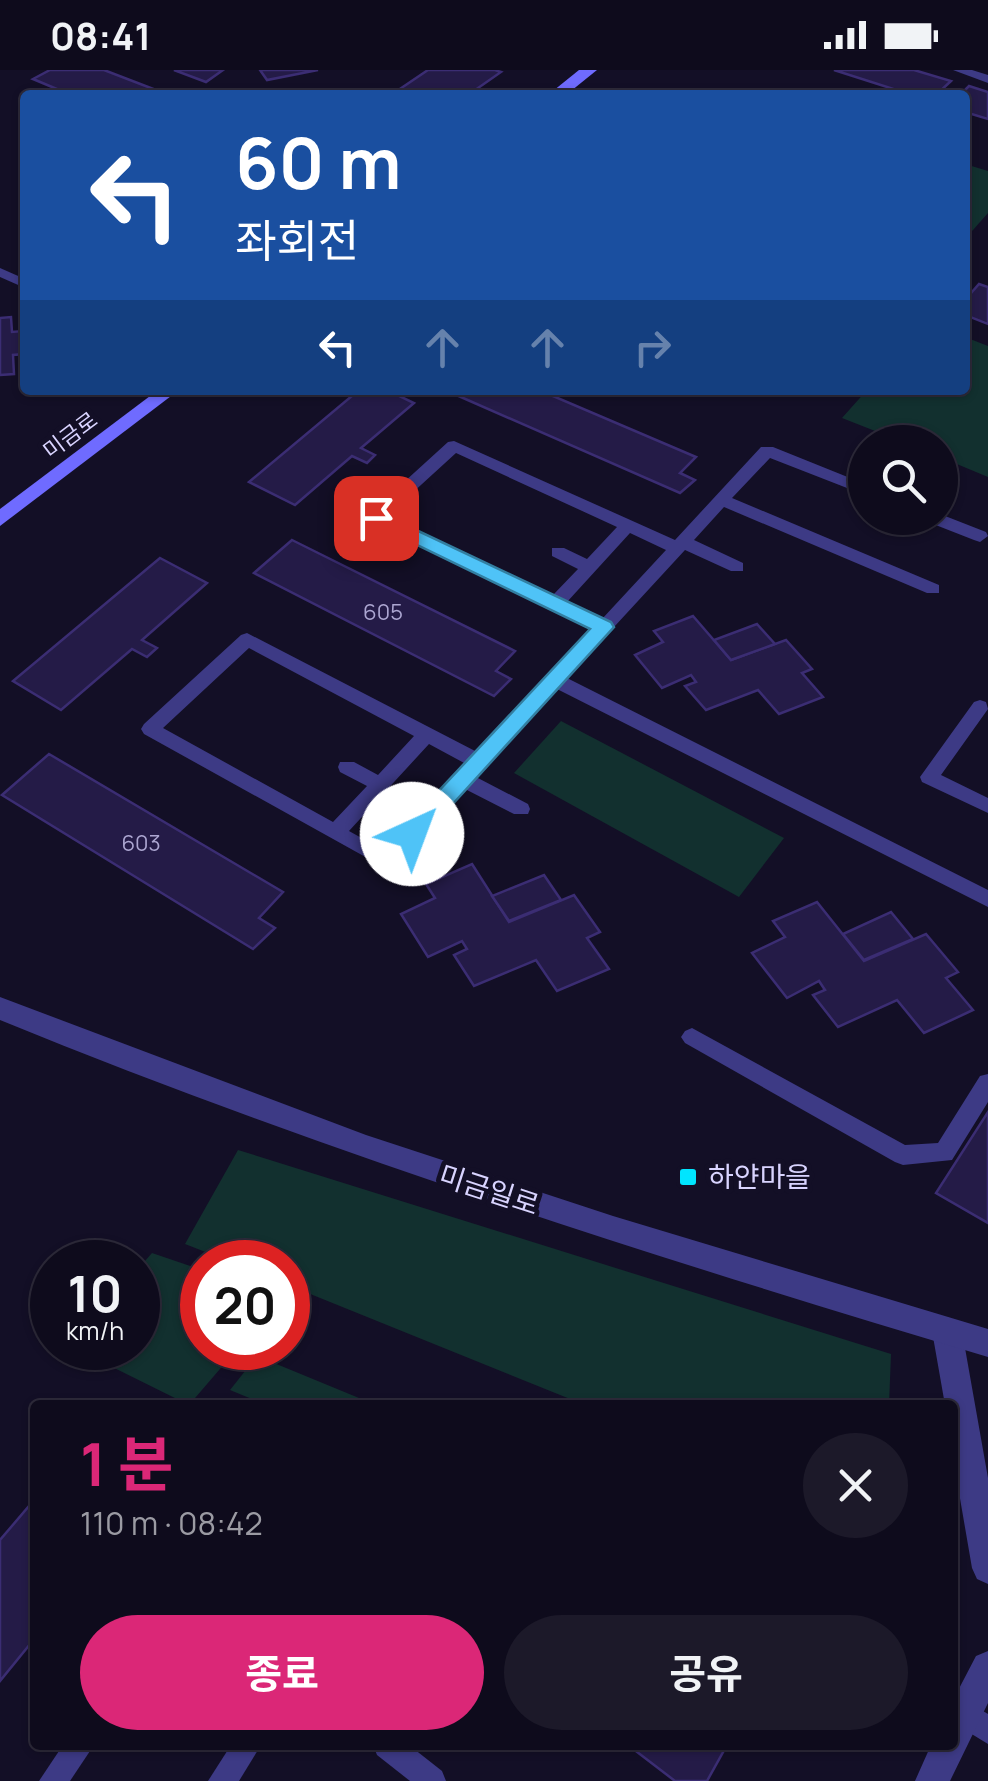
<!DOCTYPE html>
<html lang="ko">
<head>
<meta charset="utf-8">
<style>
	:root { --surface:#0e0b1c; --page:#1c1929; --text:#f1f3f6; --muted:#9b9ba3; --line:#2e2b3b; --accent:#db2777 }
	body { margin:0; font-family:Manrope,"Noto Sans KR",sans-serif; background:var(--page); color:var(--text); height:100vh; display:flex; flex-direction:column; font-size:38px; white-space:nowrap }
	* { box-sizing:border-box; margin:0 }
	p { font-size:32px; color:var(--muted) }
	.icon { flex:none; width:55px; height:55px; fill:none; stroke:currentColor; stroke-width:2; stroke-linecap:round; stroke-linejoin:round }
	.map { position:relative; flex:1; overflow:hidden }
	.details { position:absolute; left:30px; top:1330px; width:928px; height:350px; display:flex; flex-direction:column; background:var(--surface); border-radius:10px; box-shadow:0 2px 8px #0004,0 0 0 2px var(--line) }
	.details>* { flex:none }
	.guide { position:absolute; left:20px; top:20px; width:950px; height:305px; border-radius:10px; box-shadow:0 2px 8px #0004,0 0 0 2px var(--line); background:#1a4fa0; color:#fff; overflow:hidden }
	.controls { position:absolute; left:848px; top:355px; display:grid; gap:20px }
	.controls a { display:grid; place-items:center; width:110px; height:110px; border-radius:50%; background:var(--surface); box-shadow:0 2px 8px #0004,0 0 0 2px var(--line); font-size:50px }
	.speed { position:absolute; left:30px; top:1170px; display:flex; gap:20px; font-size:50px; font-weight:700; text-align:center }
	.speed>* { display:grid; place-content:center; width:130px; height:130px; border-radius:50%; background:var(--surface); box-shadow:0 2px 8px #0004,0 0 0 2px var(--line); line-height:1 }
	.speed small { font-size:25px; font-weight:400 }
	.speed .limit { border:15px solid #d22; background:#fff; color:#111 }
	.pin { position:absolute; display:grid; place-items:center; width:85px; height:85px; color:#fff; margin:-42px; border-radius:20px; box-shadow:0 5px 15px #0006 }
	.me { position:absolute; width:110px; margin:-55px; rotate:43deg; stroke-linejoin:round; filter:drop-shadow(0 0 8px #0008) }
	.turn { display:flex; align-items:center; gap:35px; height:210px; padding:0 50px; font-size:45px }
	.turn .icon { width:130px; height:130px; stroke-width:2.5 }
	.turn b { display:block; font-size:70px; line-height:85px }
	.lanes { display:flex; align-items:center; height:95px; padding:0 50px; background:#0003; justify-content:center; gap:50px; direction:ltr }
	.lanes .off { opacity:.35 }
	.round { display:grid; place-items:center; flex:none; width:105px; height:105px; border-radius:52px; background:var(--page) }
	.overview { display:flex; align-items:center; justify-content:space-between; height:170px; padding:0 50px }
	h1 { font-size:60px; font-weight:700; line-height:75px; color:var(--accent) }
	.cta { display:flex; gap:20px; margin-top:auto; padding:20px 50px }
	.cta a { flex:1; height:115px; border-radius:60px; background:var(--accent); color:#fff; font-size:40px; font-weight:700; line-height:115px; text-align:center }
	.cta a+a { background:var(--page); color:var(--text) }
	.status { display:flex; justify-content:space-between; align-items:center; height:70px; padding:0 50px; background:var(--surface); direction:ltr }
	.status svg { height:28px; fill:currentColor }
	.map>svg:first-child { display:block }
</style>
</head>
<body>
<div class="status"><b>08:41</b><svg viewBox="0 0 49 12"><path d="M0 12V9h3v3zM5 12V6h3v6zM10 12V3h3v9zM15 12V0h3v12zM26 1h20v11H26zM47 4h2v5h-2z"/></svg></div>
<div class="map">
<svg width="988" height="1711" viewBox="0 0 988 1711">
	<rect width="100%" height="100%" fill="#130f26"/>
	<g fill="#12302f">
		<polygon points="965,94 988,101 988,143 965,169"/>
		<polygon points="965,267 988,276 988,407 940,387 940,372 903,372 842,348 867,320 965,320"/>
		<polygon points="561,651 784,768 739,827 514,703"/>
		<polygon points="238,1080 891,1284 889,1335 585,1335 288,1215 288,1192 231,1192 185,1174"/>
		<polygon points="152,1183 202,1200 202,1278 238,1278 189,1335 74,1278 138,1278 138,1199"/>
		<polygon points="257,1286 376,1335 266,1335 230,1320"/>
	</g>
	<g fill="#241b47" stroke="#3b2d73" stroke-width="2.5">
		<polygon points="50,0 104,0 169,25 71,25 33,9"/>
		<polygon points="174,0 223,0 206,12"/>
		<polygon points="260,0 318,0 267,10"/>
		<polygon points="428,0 495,0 501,2 468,25 391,25"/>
		<polygon points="834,0 914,0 951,11 936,25 912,25"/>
		<polygon points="969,16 988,22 988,49 965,42 965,25 960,25"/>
		<polygon points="979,214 988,217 988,254 965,245 965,230"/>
		<polygon points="11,247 12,262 23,261 24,284 13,285 14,304 0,305 0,248"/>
		<polygon points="359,320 387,320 414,333 361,378 375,385 367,393 352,386 295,435 249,412"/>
		<polygon points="458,320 539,320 696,387 680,403 695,410 680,423 454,324"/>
		<polygon points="292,470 515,581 496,601 511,609 494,626 254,503"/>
		<polygon points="160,488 207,513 142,570 157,578 147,587 132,579 61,640 13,611"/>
		<polygon points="693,546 731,590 786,570 812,599 802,603 823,627 779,644 758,620 706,640 685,616 696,612 691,605 662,618 635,585 663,572 654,561"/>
		<polygon points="757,554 775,574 731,590 714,570"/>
		<polygon points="49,684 283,822 259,848 275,858 253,879 2,725"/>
		<polygon points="472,794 509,852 574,825 600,862 587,868 609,899 557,921 536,890 474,916 454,885 467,879 462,871 428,887 401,844 435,828 426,814"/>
		<polygon points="544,805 561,830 509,851 492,826"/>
		<polygon points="817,832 864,891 926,864 958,902 946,908 973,940 924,963 897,930 838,957 813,925 825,920 819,911 787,928 752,883 785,867 773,851"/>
		<polygon points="891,842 913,869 864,890 843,864"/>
		<polygon points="988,1042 988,1153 936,1123"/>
		<polygon points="35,1429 35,1568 0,1611 0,1470"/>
		<polygon points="628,1675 727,1675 707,1711 675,1711"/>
	</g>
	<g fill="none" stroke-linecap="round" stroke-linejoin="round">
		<g fill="#3d3a85" fill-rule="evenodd">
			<polygon points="953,0 972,0 988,5 988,13"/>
			<polygon points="0,198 25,209 25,218 0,207"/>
			<path d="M454,371L675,470L761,377H773L865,414V425L770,388L732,428L939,515V523H927L724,437L694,470L743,493V501H731L685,480L567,608L988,820V837L557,619L476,707L528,734L530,739L528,744H514L465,719L394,796L387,799L144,664L141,659L144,654L241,565L247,563L477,682L592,559L370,451V443L448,372ZM456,383L617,457L587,489L564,478H552V486L578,499L553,525L387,446ZM630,463L666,480L602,549L567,532ZM249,578L414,666L378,705L354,692H340L338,697L340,702L367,716L333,752L163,658ZM429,674L466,694L385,781L349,761Z"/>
			<polygon points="940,444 986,462 988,466 980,472 974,470 928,452 926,448 940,448"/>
			<polygon points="980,630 986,632 988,639 941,705 988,728 988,743 922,712 920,707 974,632"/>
			<polygon points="692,958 905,1075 938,1073 980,1006 988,1004 988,1032 952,1090 903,1095 895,1092 685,973 681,967 685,961"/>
			<polygon points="958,1626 988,1644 988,1674 952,1652 952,1629"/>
			<polygon points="63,1675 94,1675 70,1711 39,1711"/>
			<polygon points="231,1675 261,1675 239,1711 208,1711"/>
			<polygon points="373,1675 409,1675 442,1701 446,1711 410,1711 377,1685"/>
		</g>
		<g fill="#3d3a85" fill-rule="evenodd">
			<polygon points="947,1247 957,1251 962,1261 988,1408 988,1514 977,1509 972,1498 952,1382 952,1335 945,1335 932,1261 937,1251"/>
			<polygon points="988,1581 988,1633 950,1711 915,1711 931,1675 952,1675 952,1632 976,1586"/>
		</g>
		<path fill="#3d3a85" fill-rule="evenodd" d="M0,927L366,1065L613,1146L988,1259V1287C654,1187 323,1082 0,950Z"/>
		<g fill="#6f6bff" fill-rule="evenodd">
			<polygon points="579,0 597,0 566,25 548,25"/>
			<polygon points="158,320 179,320 0,456 0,439"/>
		</g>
	</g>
	<polygon fill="#4fc3f7" stroke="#337fa1" stroke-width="2.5" points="376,441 611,552 614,557 420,770 412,772 402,764 405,757 590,559 370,452 367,448"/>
	<rect fill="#00e5ff" stroke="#130f26" stroke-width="4" x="678" y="1097" width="20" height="20" rx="5"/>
	<g text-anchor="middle" stroke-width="10" stroke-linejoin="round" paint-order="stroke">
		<g font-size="22" fill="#d9d4ff" stroke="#130f26">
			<text transform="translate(70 365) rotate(-37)" y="8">미금로</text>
		</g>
		<g font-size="22" fill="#aca6d1">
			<text x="383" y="550">605</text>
			<text x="141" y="781">603</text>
		</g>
		<g font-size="28" fill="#d9d4ff" stroke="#130f26" text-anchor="start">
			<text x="708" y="1117">하얀마을</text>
		</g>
		<g font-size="28" fill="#d9d4ff" stroke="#130f26">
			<text transform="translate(489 1120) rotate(18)" y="10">미금일로</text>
		</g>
	</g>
</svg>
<div class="controls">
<a><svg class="icon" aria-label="search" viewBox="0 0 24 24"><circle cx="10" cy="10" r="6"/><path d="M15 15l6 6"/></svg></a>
</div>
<div class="speed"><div>10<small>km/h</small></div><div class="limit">20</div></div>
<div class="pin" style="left:376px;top:448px;background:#d93025"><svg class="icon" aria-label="arrive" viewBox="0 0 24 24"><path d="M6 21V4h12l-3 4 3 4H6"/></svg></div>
<svg class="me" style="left:412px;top:764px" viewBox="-20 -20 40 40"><circle r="19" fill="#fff"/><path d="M0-13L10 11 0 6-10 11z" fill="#4fc3f7"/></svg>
<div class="guide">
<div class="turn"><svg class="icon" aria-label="left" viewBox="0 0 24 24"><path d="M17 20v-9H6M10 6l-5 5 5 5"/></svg><div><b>60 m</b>좌회전</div></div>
<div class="lanes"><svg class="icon" aria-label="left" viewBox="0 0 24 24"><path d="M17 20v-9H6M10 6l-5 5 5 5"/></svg><svg class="icon off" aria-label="ahead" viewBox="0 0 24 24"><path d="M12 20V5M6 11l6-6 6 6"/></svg><svg class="icon off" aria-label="ahead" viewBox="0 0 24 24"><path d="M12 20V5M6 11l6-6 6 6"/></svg><svg class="icon off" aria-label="right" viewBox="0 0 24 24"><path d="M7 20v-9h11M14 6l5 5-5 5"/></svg></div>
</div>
<section class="details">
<div class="overview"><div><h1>1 분</h1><p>110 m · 08:42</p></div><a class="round"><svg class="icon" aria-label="close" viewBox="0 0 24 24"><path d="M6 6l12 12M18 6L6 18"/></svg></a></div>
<div class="cta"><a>종료</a><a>공유</a></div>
</section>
</div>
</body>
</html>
